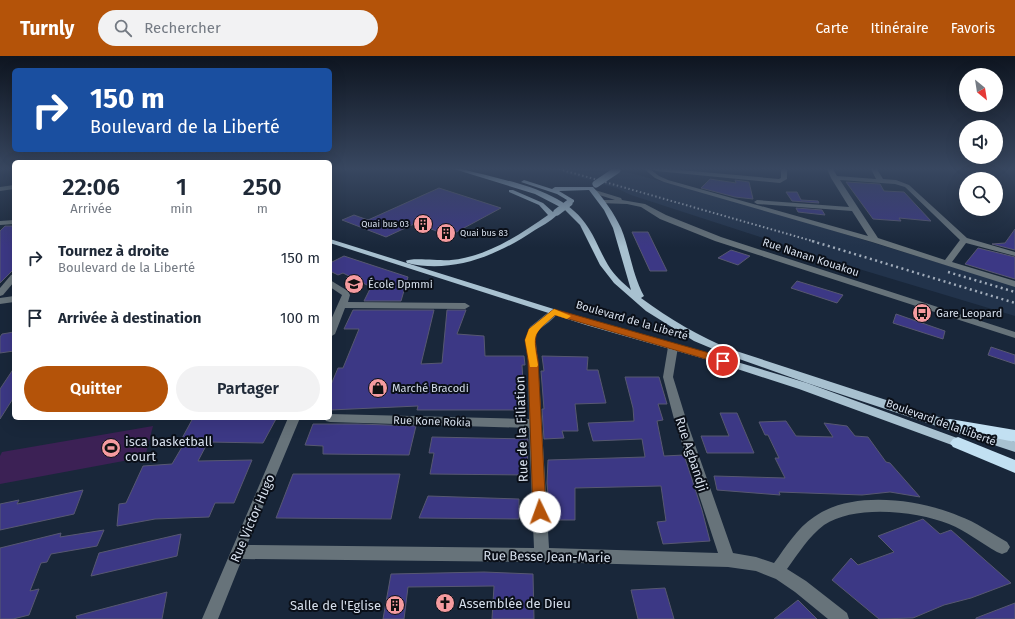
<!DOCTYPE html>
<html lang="fr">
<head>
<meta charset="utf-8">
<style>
	:root { --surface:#fff; --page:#f2f2f3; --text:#1f2937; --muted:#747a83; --accent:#b45309 }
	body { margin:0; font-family:"Fira Sans",sans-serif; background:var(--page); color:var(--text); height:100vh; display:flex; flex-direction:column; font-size:15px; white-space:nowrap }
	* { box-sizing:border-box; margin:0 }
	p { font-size:13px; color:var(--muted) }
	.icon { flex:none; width:22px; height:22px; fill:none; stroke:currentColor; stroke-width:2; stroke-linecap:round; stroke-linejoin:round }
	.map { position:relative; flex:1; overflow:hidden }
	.drawer { position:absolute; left:12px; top:104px; width:320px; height:260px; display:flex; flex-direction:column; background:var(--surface); border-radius:6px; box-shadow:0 4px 16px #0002 }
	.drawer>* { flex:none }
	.guide { position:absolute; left:12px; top:12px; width:320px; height:84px; border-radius:6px; box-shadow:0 4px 16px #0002; background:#1a4fa0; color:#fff; overflow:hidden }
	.needle { width:26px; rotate:150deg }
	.controls { position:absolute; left:959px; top:12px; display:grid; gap:8px }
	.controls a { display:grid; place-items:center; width:44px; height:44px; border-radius:50%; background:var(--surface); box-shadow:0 4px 16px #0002; font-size:20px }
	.pin { position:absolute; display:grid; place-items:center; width:34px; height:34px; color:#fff; margin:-17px; border:2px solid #fff; border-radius:50%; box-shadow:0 1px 4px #0007 }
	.me { position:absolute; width:44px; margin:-22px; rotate:357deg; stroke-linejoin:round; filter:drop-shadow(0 0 3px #0008) }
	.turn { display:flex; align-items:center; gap:14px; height:84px; padding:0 12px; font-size:18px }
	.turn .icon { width:52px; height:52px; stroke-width:2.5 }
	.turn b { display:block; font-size:28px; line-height:34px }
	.eta { display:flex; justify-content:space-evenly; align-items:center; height:68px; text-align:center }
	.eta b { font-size:24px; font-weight:600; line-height:28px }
	.button { display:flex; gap:8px; margin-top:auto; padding:8px 12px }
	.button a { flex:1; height:46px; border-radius:24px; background:var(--accent); color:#fff; font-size:16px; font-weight:600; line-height:46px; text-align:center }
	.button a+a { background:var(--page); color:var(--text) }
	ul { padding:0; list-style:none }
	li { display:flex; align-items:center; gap:12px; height:60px; padding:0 12px }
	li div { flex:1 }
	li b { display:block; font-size:15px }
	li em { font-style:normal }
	header { display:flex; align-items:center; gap:24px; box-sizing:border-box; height:56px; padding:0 20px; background:var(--accent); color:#fff }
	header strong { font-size:19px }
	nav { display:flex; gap:22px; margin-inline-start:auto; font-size:14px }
	.search { width:280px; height:36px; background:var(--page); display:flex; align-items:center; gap:10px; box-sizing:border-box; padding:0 14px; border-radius:22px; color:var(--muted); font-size:15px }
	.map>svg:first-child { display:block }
</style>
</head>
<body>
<header>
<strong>Turnly</strong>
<div class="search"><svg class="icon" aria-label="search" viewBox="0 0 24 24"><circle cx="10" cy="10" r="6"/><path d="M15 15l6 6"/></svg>Rechercher</div>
<nav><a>Carte</a><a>Itinéraire</a><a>Favoris</a></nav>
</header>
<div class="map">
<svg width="1015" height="563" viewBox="0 0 1015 563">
	<rect width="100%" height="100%" fill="#19273a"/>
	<polygon fill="#22334b" points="551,113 615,113 733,144 1015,230 1015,260 859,213 631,139 616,132"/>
	<polygon fill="#3c2155" points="153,370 145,401 0,428 0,400 2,396"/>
	<g fill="#3c3885" stroke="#575871">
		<polygon points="710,123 736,127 735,124 749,126 753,143 735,141 701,132"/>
		<polygon points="846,126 880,128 884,135 904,136 931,165 899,162 901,165 873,163"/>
		<polygon points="439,132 501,152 449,180 416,167 386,181 342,164 354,159 368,164"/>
		<polygon points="786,136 797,136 801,144 818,145 819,147 792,145"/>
		<polygon points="796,152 822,154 825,159 798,156"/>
		<polygon points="5,170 14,170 14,213 0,227 0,175"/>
		<polygon points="1015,173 1015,194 992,188 1005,187"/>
		<polygon points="632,176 648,176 667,215 650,215"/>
		<polygon points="978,192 1015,201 1015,223 965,208"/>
		<polygon points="731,194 750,200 738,209 718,202"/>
		<polygon points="344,200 408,221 401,245 364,245 371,231 343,217 338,219 330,215 330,207"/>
		<polygon points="797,225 830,235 843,239 837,247 791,232"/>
		<polygon points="353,254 434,254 421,308 442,307 447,254 466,254 457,278 484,280 485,300 524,300 525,309 522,309 524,344 526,344 526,354 417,354 418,350 330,354 330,331 338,312 343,312 359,273 344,273"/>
		<polygon points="896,258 945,275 943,283 893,267"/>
		<polygon points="14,276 14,295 0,297 0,281 2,278"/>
		<polygon points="991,291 1015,299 1015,308 988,299"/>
		<polygon points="542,300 588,301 587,314 598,314 606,347 575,348 578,375 562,375 564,382 544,383 542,353 544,353 541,315 544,315"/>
		<polygon points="14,312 14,341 0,363 0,333"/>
		<polygon points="625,321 659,321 667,348 658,348 663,364 657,365 664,400 684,399 702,454 710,485 663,488 657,466 666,465 661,430 575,432 575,464 550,464 547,427 548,404 645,401 642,383 593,385 588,367 634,365 633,352"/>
		<polygon points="720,357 737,357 754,397 707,397 701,380 729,380"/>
		<polygon points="193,362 276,363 263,387 208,386 198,405 252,404 234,447 215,447 209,461 155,463 117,470 119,448 126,447 143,410 172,408 185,386 180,386"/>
		<polygon points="786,365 796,380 833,381 824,367 847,370 855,380 868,381 886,406 890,407 920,441 890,436 862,439 779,436 780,439 717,434 714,420 785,422 775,402 779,402 768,379 765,379 759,366"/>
		<polygon points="313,368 358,368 416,370 409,399 323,398 323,390 305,389"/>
		<polygon points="432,381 528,383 527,419 430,418 434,397 429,397"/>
		<polygon points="293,418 400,418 391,463 276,462"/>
		<polygon points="83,434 74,458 0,474 0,448 19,444 17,448"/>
		<polygon points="428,440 519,443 519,463 419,462"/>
		<polygon points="923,463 940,478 951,474 1011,527 971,542 944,549 913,562 879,563 832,524 851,502 858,509 894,496 878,480"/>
		<polygon points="104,474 97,490 51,498 47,506 41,507 30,535 39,533 29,559 13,563 0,563 0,492 61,477 60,481"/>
		<polygon points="181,478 177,500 91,520 99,497"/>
		<polygon points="484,516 533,518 534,563 492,563 494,530 408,531 404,563 383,563 391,518"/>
		<polygon points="665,532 674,563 638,563 631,534"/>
		<polygon points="167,536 162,563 77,563 76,560"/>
		<polygon points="798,544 817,563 774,563"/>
		<polygon points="1015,547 1015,563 976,563 976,562"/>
	</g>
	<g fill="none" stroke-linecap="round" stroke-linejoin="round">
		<g fill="#67737a" fill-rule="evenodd">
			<path d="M644,113H650L659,120L668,124L868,180L852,155L757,148L754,146L757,144L849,151L831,122L827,113H833L837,120L876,123L871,113H877L883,123L896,124L909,129L967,182L1015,196V200L966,187L952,206L1015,225V231L872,186L664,126L655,122ZM840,124L895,128L905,131L960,184L945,204L878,182Z"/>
			<polygon points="653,113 670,113 779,123 781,122 781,113 787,113 787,123 780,127 656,115"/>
			<polygon points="14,129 14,133 0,135 0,131"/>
			<polygon points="595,134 621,142 622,144 645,148 666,159 721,181 1015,276 1015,282 715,185 660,163 641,151 627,148 600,147 599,146 602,144 615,144 593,137 592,136"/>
			<polygon points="14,164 14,168 0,169 0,165"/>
			<polygon points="14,218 14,226 3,239 0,240 0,232 11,219"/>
			<polygon points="330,224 348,235 350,239 348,246 465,247 470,250 465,253 345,252 335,278 330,281 330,266 342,239 330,231"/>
			<polygon points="14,240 14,246 0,248 0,242"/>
			<path d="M554,253L559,256C539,280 532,265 538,304L549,492L718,497L674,363L663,321L668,291L673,288L678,291L673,321L686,363L733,497L756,501L774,507C786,491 797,472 814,461C851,434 919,443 959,460C976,466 991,477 1007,486L1010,491L1007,496L1002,498L997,496C981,487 966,475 949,468C917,455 855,448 824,469C809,480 798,498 787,513L806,525L847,557L849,563H828L795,536L776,523L756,515L728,511L542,506L242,503L218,563H202L288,362H300L247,489L534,492L529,372L330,366L326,365L324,362H330V358L529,363L528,304L525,284L530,271L551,254Z"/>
		</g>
		<g fill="#a8c1d0" fill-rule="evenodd">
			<path d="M454,113H462C502,124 560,132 585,167C595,180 600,196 608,209C614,219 623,227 631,234L613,172L604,154L589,134L559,135L574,144V146L572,147L557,138L521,126L524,124L552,133L555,131H593C604,143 614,157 621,172C630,194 632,218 644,240L641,242C670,263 699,281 733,294L1015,386V396L807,327L725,298L694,285L646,255L614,227L600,209L580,169L564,153L535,138Z"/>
			<path d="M509,134H513L543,147L553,156L557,154L560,156C554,163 544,169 535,174C498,199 453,218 407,207L406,205C410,201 442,205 451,204C487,201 519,179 548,159L539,149L509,136Z"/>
			<polygon points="330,183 592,265 727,303 807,327 968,386 970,389 968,392 964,394 960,392 799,333 719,307 586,269 330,187"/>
		</g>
		<g fill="#c2e0f2" fill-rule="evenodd">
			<polygon points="950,363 1015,374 1015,386 945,372 943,368 945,364"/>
			<polygon points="958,381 1015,404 1015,417 953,391 950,387 953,383"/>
		</g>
		<polyline stroke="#a1acba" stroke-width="2" stroke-dasharray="1.5 2.5" stroke-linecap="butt" points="559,113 816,186"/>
		<g stroke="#a1acba" stroke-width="2.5" stroke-dasharray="2 3.5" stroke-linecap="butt">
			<polyline points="812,185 1015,247"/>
			<polyline points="948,216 1015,236"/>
		</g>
		<g stroke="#a8c1d0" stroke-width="7">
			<polyline points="596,128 617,114"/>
			<polyline points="557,156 569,147"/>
		</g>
	</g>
	<linearGradient id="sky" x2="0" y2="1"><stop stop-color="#0e1520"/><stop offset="0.59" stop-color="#384760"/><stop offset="1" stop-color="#384760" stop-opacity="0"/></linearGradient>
	<rect width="1015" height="191" fill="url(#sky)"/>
	<path fill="#b45309" stroke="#753606" d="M554,253L727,302L728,305L723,308L555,259C534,277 533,276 538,304L546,456L544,459L540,461L535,459L533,456L528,304L525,284L529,273Z"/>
	<path fill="#f59e0b" d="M554,253L571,260L567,263L555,259C531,280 533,278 538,309L537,311H530L525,284L529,273Z"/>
	<defs>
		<g id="building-disc" transform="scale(1)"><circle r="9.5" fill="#f59b9f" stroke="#0a0f18"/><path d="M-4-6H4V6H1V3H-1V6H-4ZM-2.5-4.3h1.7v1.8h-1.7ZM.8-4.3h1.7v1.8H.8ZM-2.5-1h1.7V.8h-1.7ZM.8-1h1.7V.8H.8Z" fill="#111"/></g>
		<g id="university-disc" transform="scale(1)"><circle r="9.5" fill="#f59b9f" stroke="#0a0f18"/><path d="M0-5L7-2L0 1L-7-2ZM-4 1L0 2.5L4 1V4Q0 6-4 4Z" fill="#111"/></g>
		<g id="bus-disc" transform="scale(1)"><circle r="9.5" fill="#f59b9f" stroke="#0a0f18"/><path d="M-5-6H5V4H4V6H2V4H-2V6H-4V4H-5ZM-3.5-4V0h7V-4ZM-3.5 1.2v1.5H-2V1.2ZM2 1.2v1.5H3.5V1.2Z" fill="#111"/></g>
		<g id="shop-disc" transform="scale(1)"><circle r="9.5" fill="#f59b9f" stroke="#0a0f18"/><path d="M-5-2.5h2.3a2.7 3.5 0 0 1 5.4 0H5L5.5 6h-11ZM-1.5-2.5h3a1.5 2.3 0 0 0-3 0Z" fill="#111"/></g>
		<g id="stadium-disc" transform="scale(1)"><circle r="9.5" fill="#f59b9f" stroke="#0a0f18"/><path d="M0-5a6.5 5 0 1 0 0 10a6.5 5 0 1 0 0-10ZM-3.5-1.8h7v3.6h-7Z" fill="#111"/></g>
		<g id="church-disc" transform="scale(1)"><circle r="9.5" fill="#f59b9f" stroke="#0a0f18"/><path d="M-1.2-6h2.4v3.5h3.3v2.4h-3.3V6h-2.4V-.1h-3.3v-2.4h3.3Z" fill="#111"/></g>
	</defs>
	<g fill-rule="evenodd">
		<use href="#building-disc" x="423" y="168"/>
		<use href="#building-disc" x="446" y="177"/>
		<use href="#university-disc" x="354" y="228"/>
		<use href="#bus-disc" x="922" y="257"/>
		<use href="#shop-disc" x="378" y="332"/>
		<use href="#stadium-disc" x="111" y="392"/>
		<use href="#church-disc" x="445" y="547"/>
		<use href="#building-disc" x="395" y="549"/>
	</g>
	<g text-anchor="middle" stroke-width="4" stroke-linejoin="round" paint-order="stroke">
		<g font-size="9" fill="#d6dfec" stroke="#0a0f18" text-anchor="end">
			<text x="409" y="171">Quai bus 03</text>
			<text x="460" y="180" text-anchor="start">Quai bus 83</text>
		</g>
		<g font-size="11" fill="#d6dfec" stroke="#0a0f18">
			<text transform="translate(811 201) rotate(18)" y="4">Rue Nanan Kouakou</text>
			<text transform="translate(632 264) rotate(16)" y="4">Boulevard de la Liberté</text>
			<text transform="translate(432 365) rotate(2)" y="4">Rue Kone Rokia</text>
			<text transform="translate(941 366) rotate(20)" y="4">Boulevard de la Liberté</text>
		</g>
		<g font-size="11" fill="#d6dfec" stroke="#0a0f18" text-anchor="start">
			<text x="368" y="232">École Dpmmi</text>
			<text x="936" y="261">Gare Leopard</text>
			<text x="392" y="336">Marché Bracodi</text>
		</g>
		<g font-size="13" fill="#d6dfec" stroke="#0a0f18">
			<text transform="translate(521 373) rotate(-92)" y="5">Rue de la Filiation</text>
			<text transform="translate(692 398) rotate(72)" y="5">Rue Agbandji</text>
			<text transform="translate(252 462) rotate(-67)" y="5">Rue Victor Hugo</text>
			<text transform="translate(547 500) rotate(1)" y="5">Rue Besse Jean-Marie</text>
		</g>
		<g font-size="13" fill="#d6dfec" stroke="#0a0f18" text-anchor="start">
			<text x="125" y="390">isca basketball<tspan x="125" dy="15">court</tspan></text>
			<text x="459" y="552">Assemblée de Dieu</text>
			<text x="381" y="554" text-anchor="end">Salle de l'Eglise</text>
		</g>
	</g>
</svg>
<div class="controls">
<a><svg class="needle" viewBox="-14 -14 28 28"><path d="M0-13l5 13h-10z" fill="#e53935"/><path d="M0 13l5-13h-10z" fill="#747a83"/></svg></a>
<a><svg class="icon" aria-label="sound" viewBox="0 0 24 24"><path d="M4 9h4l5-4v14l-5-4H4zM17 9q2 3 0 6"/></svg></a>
<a><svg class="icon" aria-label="search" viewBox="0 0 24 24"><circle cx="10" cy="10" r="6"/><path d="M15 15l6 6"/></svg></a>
</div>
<div class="pin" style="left:723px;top:305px;background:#d93025"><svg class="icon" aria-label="arrive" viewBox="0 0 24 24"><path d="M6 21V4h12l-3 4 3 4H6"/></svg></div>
<svg class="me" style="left:540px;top:456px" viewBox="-20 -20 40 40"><circle r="19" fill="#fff"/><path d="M0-13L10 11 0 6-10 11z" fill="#b45309"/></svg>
<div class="guide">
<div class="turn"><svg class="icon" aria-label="right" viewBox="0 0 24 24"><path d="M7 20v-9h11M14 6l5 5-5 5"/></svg><div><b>150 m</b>Boulevard de la Liberté</div></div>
</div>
<section class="drawer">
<div class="eta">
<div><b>22:06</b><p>Arrivée</p></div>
<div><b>1</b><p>min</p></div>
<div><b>250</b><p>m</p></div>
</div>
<ul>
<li><svg class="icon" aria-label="right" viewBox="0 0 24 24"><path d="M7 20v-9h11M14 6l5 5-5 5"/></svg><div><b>Tournez à droite</b><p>Boulevard de la Liberté</p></div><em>150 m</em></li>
<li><svg class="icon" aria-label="arrive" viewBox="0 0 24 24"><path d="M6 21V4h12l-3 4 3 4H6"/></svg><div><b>Arrivée à destination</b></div><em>100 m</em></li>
</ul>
<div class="button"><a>Quitter</a><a>Partager</a></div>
</section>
</div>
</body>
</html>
